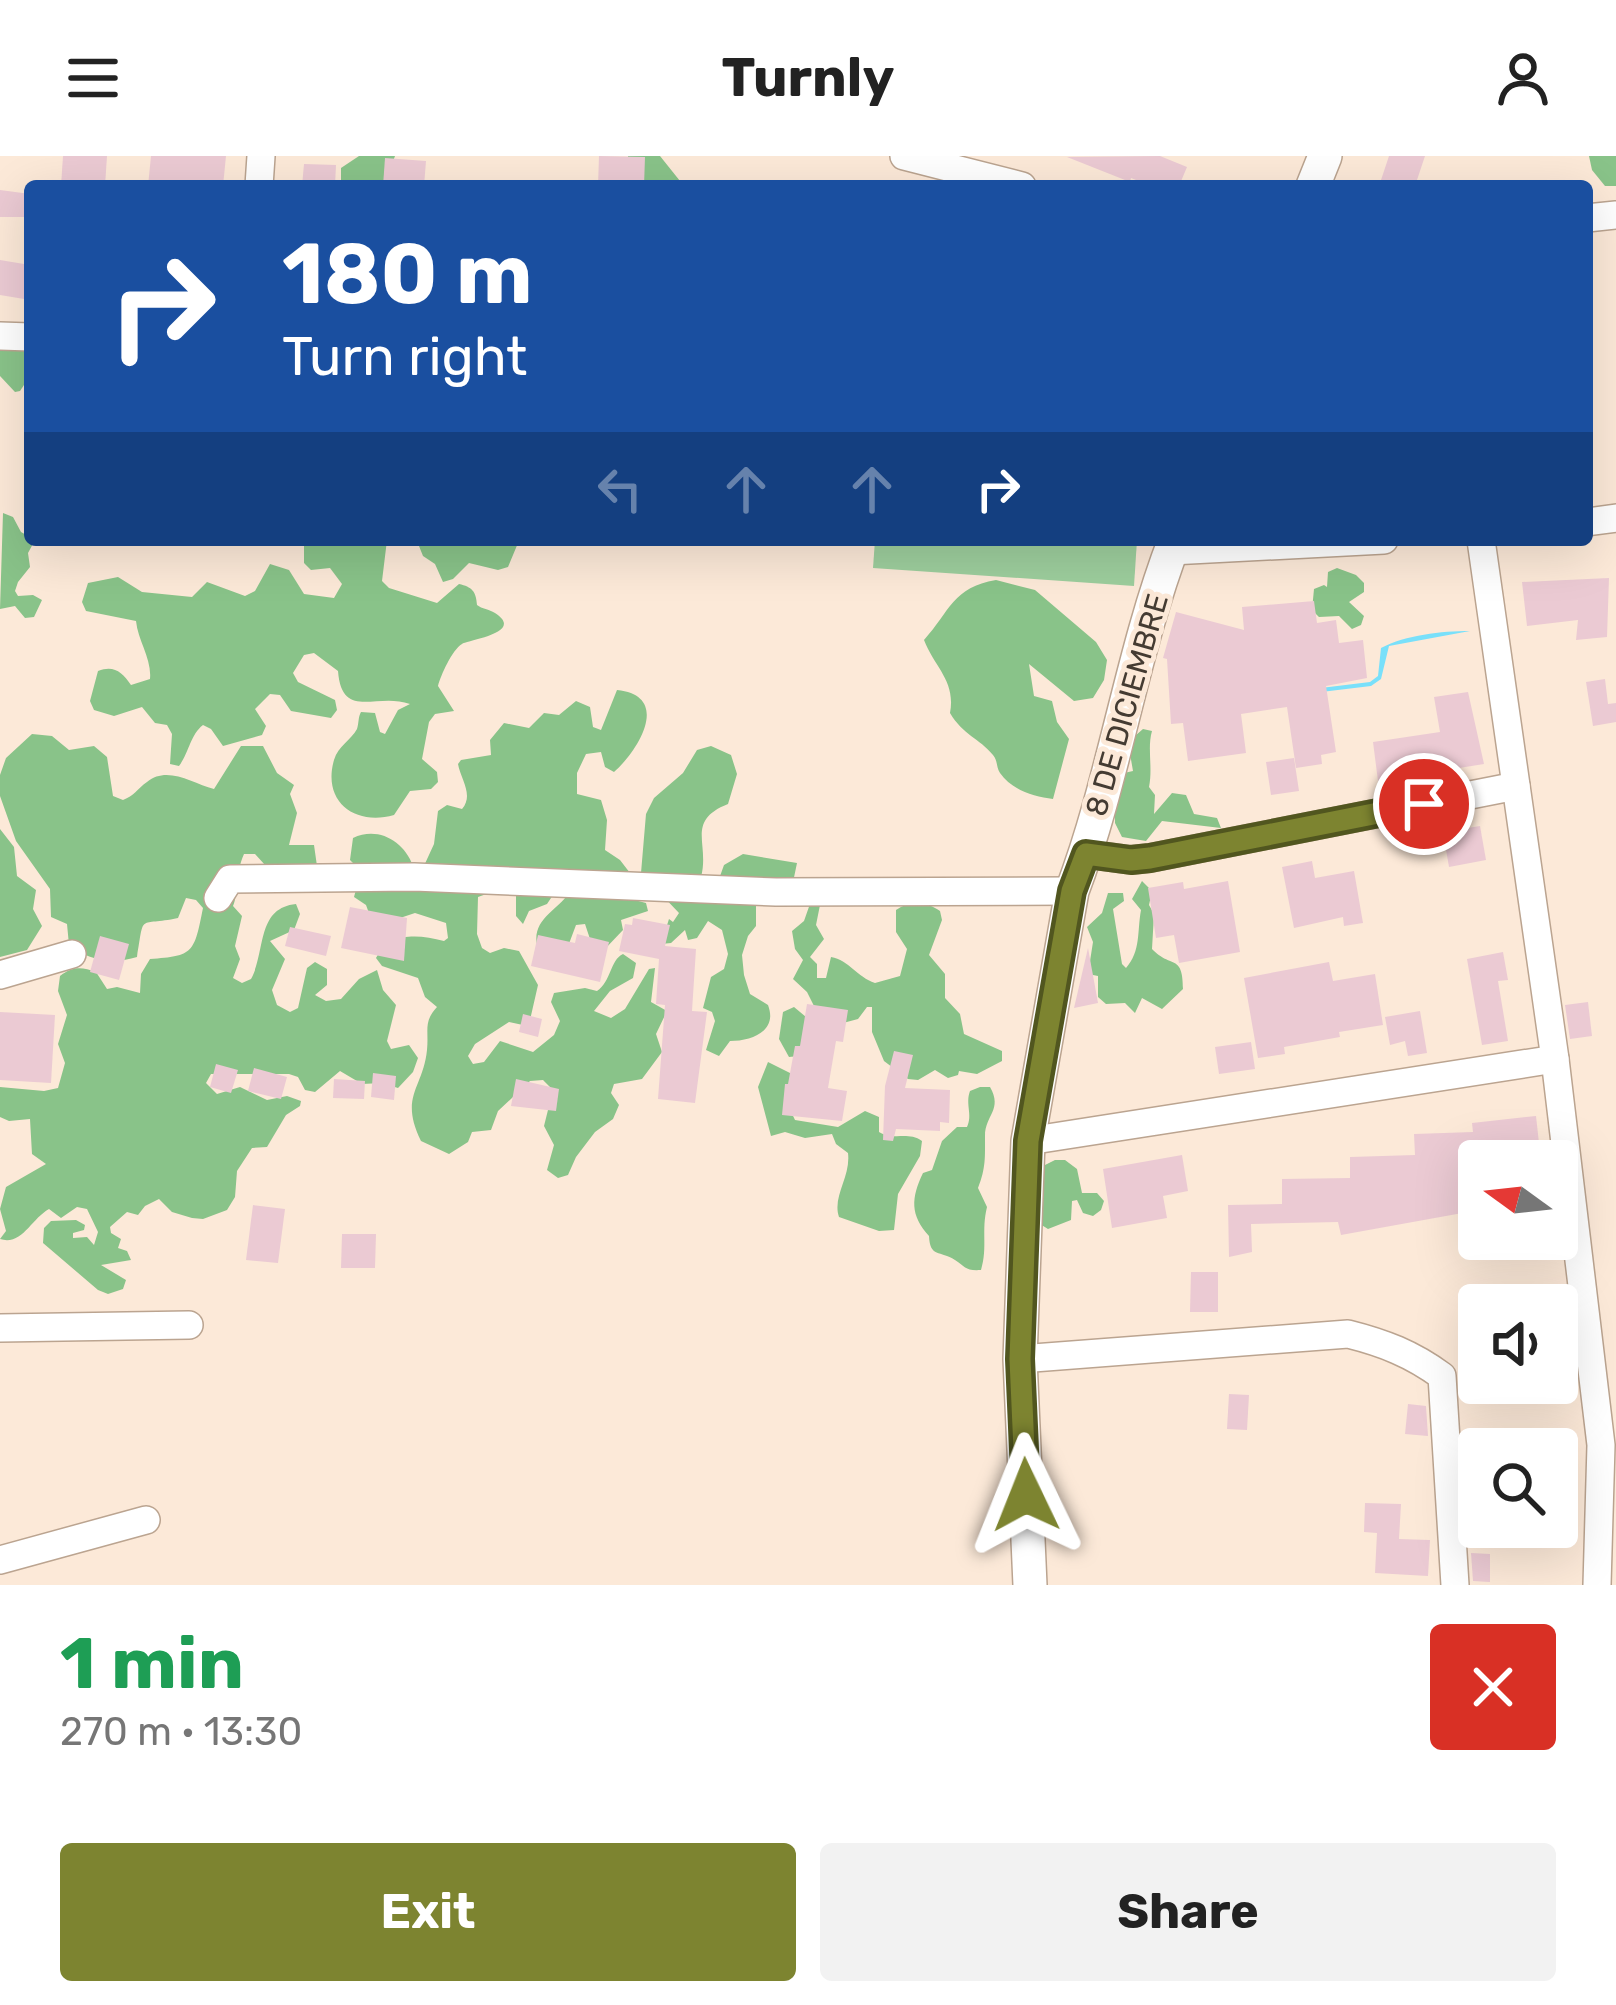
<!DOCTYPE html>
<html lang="en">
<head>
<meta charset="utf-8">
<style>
	:root { --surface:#fff; --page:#f2f2f2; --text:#222; --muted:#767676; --accent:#7d8430 }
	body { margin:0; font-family:Rubik,sans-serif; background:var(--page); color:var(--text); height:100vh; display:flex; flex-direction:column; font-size:45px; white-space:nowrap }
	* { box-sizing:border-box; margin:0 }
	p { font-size:39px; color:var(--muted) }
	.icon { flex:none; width:66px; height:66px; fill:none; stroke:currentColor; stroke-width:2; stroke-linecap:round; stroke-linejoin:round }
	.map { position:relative; height:1429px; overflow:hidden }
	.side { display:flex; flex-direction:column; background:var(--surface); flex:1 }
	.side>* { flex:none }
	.guide { position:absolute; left:24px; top:24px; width:1569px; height:366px; border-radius:12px; box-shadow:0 12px 48px #0002; background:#1a4fa0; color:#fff; overflow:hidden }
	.needle { width:78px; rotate:285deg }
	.controls { position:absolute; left:1458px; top:984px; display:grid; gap:24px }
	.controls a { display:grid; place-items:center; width:120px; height:120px; border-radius:12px; background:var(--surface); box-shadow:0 12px 48px #0002; font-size:60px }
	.pin { position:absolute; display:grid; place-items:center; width:102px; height:102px; color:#fff; margin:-51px; border:6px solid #fff; border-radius:50%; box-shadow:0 3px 12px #0007 }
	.me { position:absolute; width:132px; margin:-66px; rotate:358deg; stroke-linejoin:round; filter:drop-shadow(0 0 9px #0008) }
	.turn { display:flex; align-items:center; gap:42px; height:252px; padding:0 60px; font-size:54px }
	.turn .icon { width:156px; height:156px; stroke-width:2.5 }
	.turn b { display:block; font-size:84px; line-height:102px }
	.lanes { display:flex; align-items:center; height:114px; padding:0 60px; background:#0003; justify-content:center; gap:60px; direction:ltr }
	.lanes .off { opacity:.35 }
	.round { display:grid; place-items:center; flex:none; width:126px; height:126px; border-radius:12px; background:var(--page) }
	.summary { display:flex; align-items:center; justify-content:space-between; height:204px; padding:0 60px }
	h1 { font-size:72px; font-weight:700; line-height:90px; color:#1e9e55 }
	.primary-button { display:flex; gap:24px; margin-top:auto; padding:24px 60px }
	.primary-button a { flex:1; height:138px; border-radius:12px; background:var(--accent); color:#fff; font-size:48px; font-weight:700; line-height:138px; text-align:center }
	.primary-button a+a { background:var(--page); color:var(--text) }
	header { display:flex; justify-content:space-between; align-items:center; height:156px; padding:0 60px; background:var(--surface); font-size:54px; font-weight:700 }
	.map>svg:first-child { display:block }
</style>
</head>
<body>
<header><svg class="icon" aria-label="menu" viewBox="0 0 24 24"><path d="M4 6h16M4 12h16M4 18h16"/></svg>Turnly<svg class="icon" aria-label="person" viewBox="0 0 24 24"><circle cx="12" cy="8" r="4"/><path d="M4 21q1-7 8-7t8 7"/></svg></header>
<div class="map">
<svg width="1616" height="1429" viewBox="0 0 1616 1429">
	<rect width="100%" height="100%" fill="#fce9d8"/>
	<polygon fill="#9dce9d" points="875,384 1137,384 1134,430 873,412"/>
	<g fill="#89c389">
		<polygon points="359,0 395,0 384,30 341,30 341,12"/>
		<polygon points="628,0 660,0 684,30 643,30 644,18 628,7"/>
		<polygon points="1589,0 1616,0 1616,30 1605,30 1592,14"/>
		<polygon points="30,180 30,220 20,235 15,236 0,220 0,186"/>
		<polygon points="3,357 13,361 21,376 35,384 28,397 30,411 18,426 15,435 18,440 33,439 42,444 34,461 25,462 15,450 0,453"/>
		<path d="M304,384H387L382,425L389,432L437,447L459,428C472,431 476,435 477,449C482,453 489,453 495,457C526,477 467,484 462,488C452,494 441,519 438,530L454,555L435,558L429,566L422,603L437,616L438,626L431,633L410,635L394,659C355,670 322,646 334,604C338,590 351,584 357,573C359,567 358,561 361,556L375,557L380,576L385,578L398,554L410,548C376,536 342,565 338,515L314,497L304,499L293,517L298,526L335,544L337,554L331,562L291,555L280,539L270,538L255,553L266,570L262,579L223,590L211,573L203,569C190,579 189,597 179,610L170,608L172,578L167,569L155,567L142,551L114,560L94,554L90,545L98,515C114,509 122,516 131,529L150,523C152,503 138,485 136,465L86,455L82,446L88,427L118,421L142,436L192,441L207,426L245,440L255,435L270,408L289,414L304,438L334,442L342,428L330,412L311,414L304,407Z"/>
		<polygon points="423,384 516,384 518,387 508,411 498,414 469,407 453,423 443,426 435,408 423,400 419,390"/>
		<polygon points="1337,412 1356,419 1364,427 1364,436 1349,446 1364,460 1361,469 1352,473 1339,460 1319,461 1312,454 1314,433 1324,429 1327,431 1328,416"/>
		<path d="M996,424L1035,434L1096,486L1107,504L1104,524L1093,542L1074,545L1029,508L1034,540L1052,545L1057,566L1069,583L1053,643C1034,641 1012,634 1000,617C996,611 998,605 993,599C979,582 963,579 950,557C956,525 935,512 924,484C950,455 953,431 996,424Z"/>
		<path d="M617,534C673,540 637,596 614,616L605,611L601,596L586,598L577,617V638L601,644L607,664L605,694L620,704L630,717L627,742L646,747L648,755L621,764L623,774L603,795L591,786L585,768L576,769L567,793L537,789C532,763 557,755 569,737L555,736L547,748L529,755L523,768L516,760V739L492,736L478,741L477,778L482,792L490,797L504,792L519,795L538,829L530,864L523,869L509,866L475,888L468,900L473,908L484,906L500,885L533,896L554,879L560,865L551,846L554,837L585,832L597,835C611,826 610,804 623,798L636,807L633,822L610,835L594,855L611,862L625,853L649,813L655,812L651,846L667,855L656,878L662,896L642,923L614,928L611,937L619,949L613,963L595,976L576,1001L568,1019L558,1022L547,1014L554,989L544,970L553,934L543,924L530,925L498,955L491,974L472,976L468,986L449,998L421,985C399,940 423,933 427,894C429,874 423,866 437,851L425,841L418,822L382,810L376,802C390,776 417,778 444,785L448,782L446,767L415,757L391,765L370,760L366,749L354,741L361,715L350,704L353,682C378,670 404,685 413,710L423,712L434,688L438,655L447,649L462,653C474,639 461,624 458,608L461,604L491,599L490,584L504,567L529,572L544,557L559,559L576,545L590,551L593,571L601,574Z"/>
		<path d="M1143,573L1152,575C1147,592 1153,612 1149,631L1155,639L1154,658L1172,637L1186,639L1194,658L1217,662L1221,672L1162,665L1146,685L1122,681L1115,667V619L1133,615L1128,586Z"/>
		<path d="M32,578L52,580L69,594L94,590L107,601L113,640L123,644C134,640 137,633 147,626C167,609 192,627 214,633L241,590H263L277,617L294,629L290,638L297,657L289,689H314L317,710L276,721L255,698H244C235,718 238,740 233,750L242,760L235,790L240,803L233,822L242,827L251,823C266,796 256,752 296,748L300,758L294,774L270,785L285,803L272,834L277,849L290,856L298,852L307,812L315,806L327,813V829L315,839L326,845L341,843L359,823L377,814L383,834L396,849L387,885L391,893L409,889L418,902L413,916L398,932L382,927L362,928L340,915L315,936L305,934L298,921L289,918H211L206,927L217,938L240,931L267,944L287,940L301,945L300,950L286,959L267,991L252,992L237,1015L235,1041L227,1054L203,1063L192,1062L172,1056L159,1043L145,1050L138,1059L127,1056L110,1071L111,1077L121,1083L118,1092L127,1095L131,1104L101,1109L126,1124L123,1133L108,1138L98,1134L43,1087L44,1072L51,1065L76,1064L85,1069L84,1074L73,1077V1082L87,1081L94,1089L98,1076L87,1053L77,1051L61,1062L49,1053C31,1063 22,1090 0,1083L6,1075L0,1053L6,1031L46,1008L32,998L30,963L9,965L0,961V931L44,935L58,932L65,907L58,888L67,859L58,835L60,820C73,810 82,811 96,816L107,833L117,831L140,837L141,818L150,803C194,800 194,797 203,752L196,744L186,742L178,762C137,771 145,755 137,801C114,808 88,805 69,789L67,768L51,761L50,733L16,685L0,640V619L6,602Z"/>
		<path d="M711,590L731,599L737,618L728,648C685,665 710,688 701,721L719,723L724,709L743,698L797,707L792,731L756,747V770L748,780L742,799L744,819L750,838L768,849C778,875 752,885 730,885L719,900L706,894L715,865L712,856L703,852L711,821L724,813L728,798L722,774L708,765L697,782L688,784L685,774L671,787L661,788L669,763L673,766L679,757L641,717L646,658L654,642L683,617L697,594Z"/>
		<polygon points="0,673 14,691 17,720 36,734 33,753 42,770 27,794 0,801"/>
		<path d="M1142,725L1152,735L1149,749L1154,758L1152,793C1171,813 1183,797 1183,833L1162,853L1142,842L1135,857L1125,847L1106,848L1098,841V820L1088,818L1093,786L1087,771L1102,757L1108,737H1123L1124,745L1113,753L1122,808L1126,812C1141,795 1137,776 1141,754L1132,743Z"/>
		<path d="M811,745L820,749L816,769L824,783L810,801L817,808V822H826L831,801C849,804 857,821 875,827L900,820L907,793L896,776V754C910,744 927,746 940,755L942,764L929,799L945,818V842L960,858L964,878L1002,895V905L977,918L959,915L958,919L948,922L935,914L918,924L908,923L884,905L872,876V851H867L858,863L843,867L816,854L807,836L793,823L803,804L795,793L792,775L804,765Z"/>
		<polygon points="794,851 806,861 799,900 789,901 779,883 783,856"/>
		<path d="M768,906L794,919L786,945L795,964L838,971L865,955L879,961V976C894,985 908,975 922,985L920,1000L898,1038L894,1074L879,1075L839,1061C832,1040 851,1021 848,997L836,988L832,978L805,982L785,976L771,980L758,931Z"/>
		<path d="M980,931H990C1003,954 985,959 985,980C985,1001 986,1012 978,1032L987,1051C981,1075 988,1091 981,1114C965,1115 966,1111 955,1104C940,1094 930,1102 929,1080C910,1059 911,1042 923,1017L932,1014L942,985L957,971H967C973,959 965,948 970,935Z"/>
		<polygon points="1055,1004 1065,1004 1077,1013 1082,1037 1097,1037 1104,1045 1101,1054 1093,1060 1083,1057 1077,1044 1072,1045 1071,1064 1048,1073 1040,1068 1041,1011"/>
	</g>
	<path fill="#79e0fa" d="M1470,475L1389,490L1381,523L1371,530L1288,540V536L1370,526L1378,520L1381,492C1406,479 1441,475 1470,475Z"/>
	<g fill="#ebcad3">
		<polygon points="63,0 107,0 105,30 61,30"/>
		<polygon points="151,0 226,0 223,30 148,30"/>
		<polygon points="599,0 645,1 644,30 598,30"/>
		<polygon points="1160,0 1187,11 1179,30 1151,30 1131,22 1130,26 1067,1"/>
		<polygon points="1389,0 1425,0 1415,30 1379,30"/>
		<polygon points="385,2 426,5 424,30 383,30"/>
		<polygon points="304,8 336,9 335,30 302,30"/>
		<polygon points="0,34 30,38 30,61 0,61"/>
		<polygon points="0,104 30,109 30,144 0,139"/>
		<polygon points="1609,422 1607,481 1576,484 1578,464 1527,470 1522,426"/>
		<polygon points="1314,445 1317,467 1336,464 1339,487 1363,484 1367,522 1326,530 1336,596 1321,599 1322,608 1296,612 1287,551 1241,558 1246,597 1188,605 1183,567 1171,568 1167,503 1163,502 1176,456 1244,474 1242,451"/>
		<polygon points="1605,523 1608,548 1616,547 1616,566 1593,570 1586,526"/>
		<polygon points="1468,536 1484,608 1378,625 1373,586 1440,576 1434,541"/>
		<polygon points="1294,602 1299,635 1271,639 1266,606"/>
		<polygon points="1480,670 1486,704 1449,711 1443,676"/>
		<polygon points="1312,705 1315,722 1354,715 1363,767 1344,770 1343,761 1294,772 1282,711"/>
		<polygon points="1228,725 1240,796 1179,807 1174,779 1156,782 1148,732 1183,726 1184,733"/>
		<polygon points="350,751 407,762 404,805 341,792"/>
		<polygon points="633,762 670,769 665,790 696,793 692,855 707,856 695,947 658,943 665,849 656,848 659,803 619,795 625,768 632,769"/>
		<polygon points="290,771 331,780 326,800 285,790"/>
		<polygon points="577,778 609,786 600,826 531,810 538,779 575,787"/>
		<polygon points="100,780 129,788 119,824 90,816"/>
		<polygon points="1088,792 1098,847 1074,852"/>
		<polygon points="1503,796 1508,824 1498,825 1508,885 1482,889 1467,803"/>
		<polygon points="1329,806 1333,825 1375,818 1383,869 1339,876 1340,881 1284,891 1285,898 1258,902 1244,822"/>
		<polygon points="1588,846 1592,880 1570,883 1565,849"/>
		<polygon points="807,848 848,854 843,886 836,885 828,932 847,935 842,965 782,959 785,928 788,928 795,890 800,890"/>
		<polygon points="1420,855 1427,897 1408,900 1405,885 1390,889 1385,861"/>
		<polygon points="0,856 55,859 51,927 0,924"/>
		<polygon points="523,858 542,863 538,881 519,876"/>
		<polygon points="1251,886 1255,913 1219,918 1215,891"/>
		<polygon points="894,895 913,899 905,932 950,934 949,967 940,966 940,975 896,973 893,985 883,984 885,930"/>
		<polygon points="216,908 238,914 231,937 210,931"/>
		<polygon points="254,912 287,921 281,943 248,935"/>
		<polygon points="373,917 396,920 394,944 371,941"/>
		<polygon points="334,923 365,925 364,943 333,942"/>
		<polygon points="516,923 559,933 556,955 511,950"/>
		<polygon points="1536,960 1541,1005 1479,1005 1479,1054 1341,1079 1338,1066 1251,1068 1252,1096 1229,1101 1228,1049 1282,1048 1282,1023 1350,1022 1350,1001 1415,999 1414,978 1473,976 1472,967"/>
		<polygon points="1182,999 1188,1035 1163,1040 1167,1062 1112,1072 1103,1013"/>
		<polygon points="253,1049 285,1053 278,1107 246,1104"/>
		<polygon points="342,1078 376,1078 375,1112 341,1112"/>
		<polygon points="1191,1116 1218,1116 1218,1156 1190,1156"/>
		<polygon points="1229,1238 1249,1239 1247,1274 1227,1273"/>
		<polygon points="1408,1248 1426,1250 1428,1280 1405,1278"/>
		<polygon points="1365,1347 1401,1348 1399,1383 1430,1384 1428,1420 1375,1417 1377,1377 1364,1376"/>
		<polygon points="1471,1397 1490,1398 1490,1426 1473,1425"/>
	</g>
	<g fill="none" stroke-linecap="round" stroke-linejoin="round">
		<g stroke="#bba490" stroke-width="30">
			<g id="minor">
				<polyline points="904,0 1022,30"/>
				<polyline points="259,30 261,0"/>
				<polyline points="1587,62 1616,59"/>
				<polyline points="0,180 30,181"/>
				<polyline points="1587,366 1616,362"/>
				<polyline points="1481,384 1555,903 1601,1289 1597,1429"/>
				<polyline points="1171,395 1384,384"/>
				<polyline points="1086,698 1131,704 1150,702 1516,630"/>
				<polyline points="218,742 230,723 414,721 776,736 1072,735"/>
				<polyline points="0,819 72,798"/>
				<polyline points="1028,985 1555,903"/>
				<polyline points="0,1172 189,1169"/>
				<path d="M1020,1203L1348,1178C1384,1187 1412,1198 1442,1220L1455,1429"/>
				<polyline points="0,1404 146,1364"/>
			</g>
		</g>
		<g stroke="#bba490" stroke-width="36">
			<g id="tertiary">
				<polyline points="1313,30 1325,0"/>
				<path d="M1030,1429L1020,1203L1028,985L1072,735C1115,621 1131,498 1175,384"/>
			</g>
		</g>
		<use href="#minor" stroke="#fff" stroke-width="27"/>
		<use href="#tertiary" stroke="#fff" stroke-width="33"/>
	</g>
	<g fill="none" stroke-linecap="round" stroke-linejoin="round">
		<g stroke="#51561f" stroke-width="30">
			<polyline id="route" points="1026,1339 1020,1203 1028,985 1072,735 1086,698 1131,704 1150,702 1424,648"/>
		</g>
		<use href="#route" stroke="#7d8430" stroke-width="21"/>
	</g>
	<g text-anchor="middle" stroke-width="10" stroke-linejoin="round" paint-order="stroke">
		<g font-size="30" fill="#443b32" stroke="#fce9d8">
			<text transform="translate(1127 549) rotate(-74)" y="10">8 DE DICIEMBRE</text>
		</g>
	</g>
</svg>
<div class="controls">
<a><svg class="needle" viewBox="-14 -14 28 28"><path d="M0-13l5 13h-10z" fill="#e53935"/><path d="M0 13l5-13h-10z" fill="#767676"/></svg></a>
<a><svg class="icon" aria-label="sound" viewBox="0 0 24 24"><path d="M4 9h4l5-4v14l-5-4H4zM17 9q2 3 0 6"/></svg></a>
<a><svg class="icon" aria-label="search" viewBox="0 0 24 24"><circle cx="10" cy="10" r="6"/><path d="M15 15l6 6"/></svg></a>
</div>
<div class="pin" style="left:1424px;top:648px;background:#d93025"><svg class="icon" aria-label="arrive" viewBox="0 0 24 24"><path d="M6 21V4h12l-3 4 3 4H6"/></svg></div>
<svg class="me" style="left:1026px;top:1339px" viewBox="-20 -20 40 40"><path d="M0-17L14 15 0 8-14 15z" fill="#7d8430" stroke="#fff" stroke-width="4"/></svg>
<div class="guide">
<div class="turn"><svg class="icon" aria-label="right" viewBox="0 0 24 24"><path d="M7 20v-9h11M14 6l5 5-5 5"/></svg><div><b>180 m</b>Turn right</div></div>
<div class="lanes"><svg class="icon off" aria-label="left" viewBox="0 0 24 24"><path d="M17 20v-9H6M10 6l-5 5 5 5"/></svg><svg class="icon off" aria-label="ahead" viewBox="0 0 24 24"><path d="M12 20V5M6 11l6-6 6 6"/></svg><svg class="icon off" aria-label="ahead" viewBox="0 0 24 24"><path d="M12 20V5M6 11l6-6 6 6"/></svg><svg class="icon" aria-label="right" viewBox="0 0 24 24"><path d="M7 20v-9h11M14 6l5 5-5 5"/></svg></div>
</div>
</div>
<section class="side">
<div class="summary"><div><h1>1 min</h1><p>270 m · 13:30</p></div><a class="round" style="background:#d93025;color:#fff"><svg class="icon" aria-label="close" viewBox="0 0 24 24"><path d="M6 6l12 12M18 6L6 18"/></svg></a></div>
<div class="primary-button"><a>Exit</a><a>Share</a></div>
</section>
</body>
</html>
